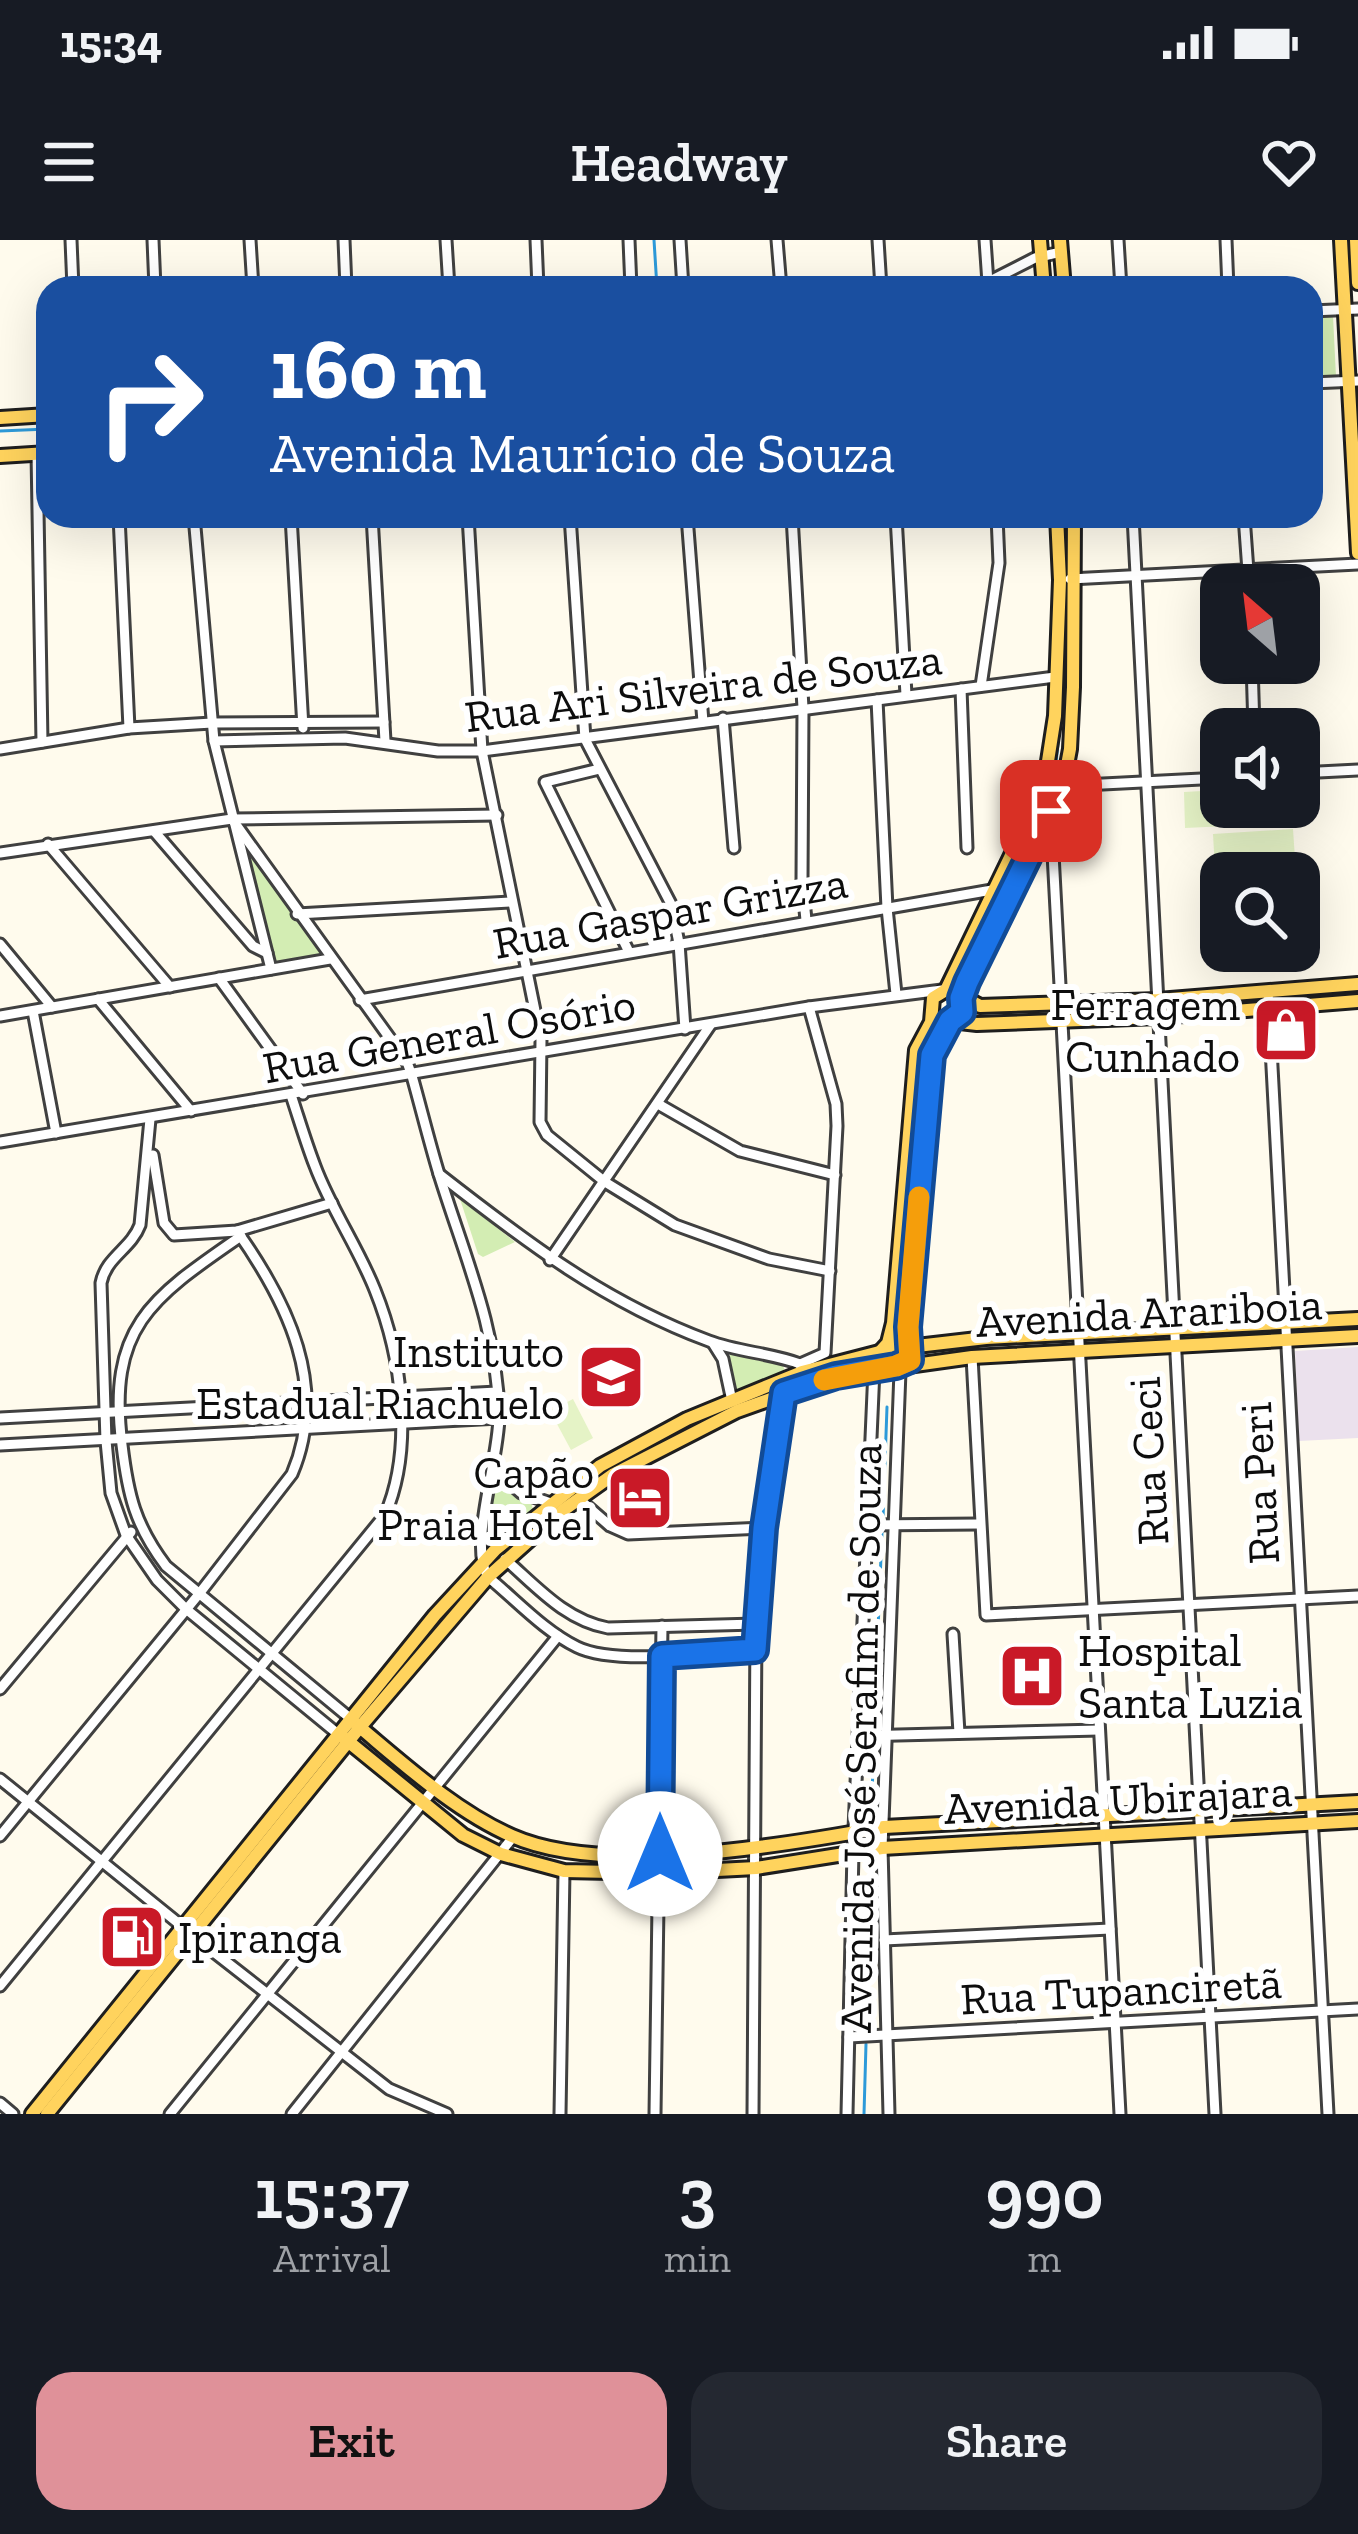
<!DOCTYPE html>
<html lang="en">
<head>
<meta charset="utf-8">
<style>
	:root { --surface:#171b24; --page:#242831; --text:#f1f3f6; --muted:#9ea1a6; --accent:#df9199 }
	body { margin:0; font-family:"Zilla Slab",serif; background:var(--page); color:var(--text); height:100vh; display:flex; flex-direction:column; font-size:45px; white-space:nowrap }
	* { box-sizing:border-box; margin:0 }
	p { font-size:39px; color:var(--muted) }
	.icon { flex:none; width:66px; height:66px; fill:none; stroke:currentColor; stroke-width:2; stroke-linecap:round; stroke-linejoin:round }
	.map { position:relative; height:1874px; overflow:hidden }
	.drawer { display:flex; flex-direction:column; background:var(--surface); flex:1 }
	.drawer>* { flex:none }
	.banner { position:absolute; left:36px; top:36px; width:1287px; height:252px; border-radius:36px; box-shadow:0 12px 48px #0002; background:#1a4fa0; color:#fff; overflow:hidden }
	.needle { width:78px; rotate:332deg }
	.fabs { position:absolute; left:1200px; top:324px; display:grid; gap:24px }
	.fabs a { display:grid; place-items:center; width:120px; height:120px; border-radius:24px; background:var(--surface); box-shadow:0 12px 48px #0002; font-size:60px }
	.pin { position:absolute; display:grid; place-items:center; width:102px; height:102px; color:#fff; margin:-51px; border-radius:24px; box-shadow:0 6px 18px #0006 }
	.me { position:absolute; width:132px; margin:-66px; rotate:0deg; stroke-linejoin:round; filter:drop-shadow(0 0 9px #0008) }
	.turn { display:flex; align-items:center; gap:42px; height:252px; padding:0 36px; font-size:54px }
	.turn .icon { width:156px; height:156px; stroke-width:2.5 }
	.turn b { display:block; font-size:84px; line-height:102px }
	.eta { display:flex; justify-content:space-evenly; align-items:center; height:204px; text-align:center }
	.eta b { font-size:72px; font-weight:600; line-height:84px }
	.primary-button { display:flex; gap:24px; margin-top:auto; padding:24px 36px }
	.primary-button a { flex:1; height:138px; border-radius:36px; background:var(--accent); color:#111; font-size:48px; font-weight:600; line-height:138px; text-align:center }
	.primary-button a+a { background:var(--page); color:var(--text) }
	.status { display:flex; justify-content:space-between; align-items:center; height:84px; padding:0 60px; background:var(--surface); direction:ltr }
	.status svg { height:33px; fill:currentColor }
	header { display:flex; justify-content:space-between; align-items:center; height:156px; padding:0 36px; background:var(--surface); font-size:54px; font-weight:600 }
	.map>svg:first-child { display:block }
</style>
</head>
<body>
<div class="status"><b>15:34</b><svg viewBox="0 0 49 12"><path d="M0 12V9h3v3zM5 12V6h3v6zM10 12V3h3v9zM15 12V0h3v12zM26 1h20v11H26zM47 4h2v5h-2z"/></svg></div>
<header><svg class="icon" aria-label="menu" viewBox="0 0 24 24"><path d="M4 6h16M4 12h16M4 18h16"/></svg>Headway<svg class="icon" aria-label="heart" viewBox="0 0 24 24"><path d="M12 20l-8-8c-3-5 5-10 8-4 3-6 11-1 8 4z"/></svg></header>
<div class="map">
<svg width="1358" height="1874" viewBox="0 0 1358 1874">
	<rect width="100%" height="100%" fill="#fffbed"/>
	<polygon fill="#ebe1ed" points="1358,1107 1358,1198 1299,1201 1295,1111"/>
	<g fill="#d3edb3">
		<polygon points="1333,76 1336,137 1311,138 1311,77"/>
		<polygon points="243,604 322,716 274,722"/>
		<polygon points="460,959 515,1002 483,1017 478,1014"/>
		<polygon points="733,1112 782,1123 785,1131 736,1150 729,1116"/>
		<polygon points="502,1245 530,1260 533,1269 499,1300 487,1293 495,1248"/>
	</g>
	<g fill="#e5f3c6">
		<polygon points="1221,550 1221,567 1228,567 1228,586 1185,588 1184,552"/>
		<polygon points="1293,589 1296,633 1221,633 1221,711 1299,711 1299,694 1300,715 1220,719 1213,594"/>
		<polygon points="573,1159 593,1198 571,1210 550,1171"/>
	</g>
	<g fill="none" stroke-linecap="round" stroke-linejoin="round">
		<g stroke="#2d9ad9" stroke-width="3">
			<polyline points="654,0 657,48"/>
			<polyline points="0,191 48,189"/>
			<polyline points="1064,276 1067,335"/>
			<polyline points="1054,542 1065,435 1067,347"/>
			<polyline points="961,741 1048,554"/>
			<polyline points="904,1066 924,817 937,787"/>
			<polyline points="883,1278 887,1167"/>
			<polyline points="874,1488 882,1292"/>
			<polyline points="871,1579 874,1502"/>
			<polyline points="867,1790 872,1617"/>
			<polyline points="864,1874 866,1804"/>
		</g>
		<g stroke="#404040" stroke-width="15">
			<g id="minor">
				<polyline points="71,0 73,48"/>
				<polyline points="153,0 155,48"/>
				<polyline points="250,0 253,48"/>
				<polyline points="344,0 346,48"/>
				<polyline points="446,0 449,48"/>
				<polyline points="536,0 538,48"/>
				<polyline points="629,0 631,48"/>
				<polyline points="680,0 683,48"/>
				<polyline points="777,0 781,48"/>
				<polyline points="878,0 881,48"/>
				<polyline points="985,0 988,43"/>
				<polyline points="1118,0 1121,48"/>
				<polyline points="1226,0 1228,48"/>
				<polyline points="988,42 1035,18 1061,12"/>
				<polyline points="1311,71 1358,69"/>
				<polyline points="1311,143 1358,141"/>
				<polyline points="37,213 42,502"/>
				<polyline points="119,276 129,488"/>
				<polyline points="194,276 214,501 271,729"/>
				<polyline points="291,276 303,488"/>
				<polyline points="372,276 385,501"/>
				<polyline points="468,276 482,511 541,800 540,882 547,895 605,942 675,985 769,1019 830,1031"/>
				<polyline points="570,276 585,499 671,664 679,703 685,789"/>
				<polyline points="687,276 703,482"/>
				<polyline points="792,276 803,468 802,640 806,680"/>
				<polyline points="896,276 906,455"/>
				<polyline points="1133,276 1215,1874"/>
				<polyline points="1244,276 1249,345"/>
				<polyline points="1070,339 1358,324"/>
				<polyline points="1252,423 1254,489"/>
				<polyline points="981,446 999,323 997,276"/>
				<polyline points="961,449 967,608"/>
				<polyline points="877,460 887,668 896,754"/>
				<polyline points="723,478 734,608"/>
				<polyline points="214,501 345,498 438,511 482,511 1055,437"/>
				<polyline points="0,509 129,488 212,483 384,482"/>
				<polyline points="599,529 545,542 629,712"/>
				<polyline points="1299,533 1358,530"/>
				<polyline points="1044,547 1221,538"/>
				<polyline points="1051,576 1120,1874"/>
				<path d="M232,579L407,822L412,836C421,868 429,901 439,934C464,1015 497,1088 499,1174C500,1218 468,1304 488,1337C516,1360 544,1391 577,1407C615,1426 711,1412 755,1410"/>
				<polyline points="154,591 253,706 267,713"/>
				<polyline points="48,604 170,747"/>
				<polyline points="0,613 232,579 497,575"/>
				<polyline points="297,674 512,662"/>
				<polyline points="0,704 52,767"/>
				<polyline points="219,738 303,854"/>
				<polyline points="1268,752 1328,1874"/>
				<polyline points="98,759 191,871"/>
				<polyline points="360,760 992,650"/>
				<polyline points="33,771 56,893"/>
				<polyline points="0,776 330,719"/>
				<polyline points="658,864 740,911 835,935"/>
				<path d="M150,879L140,985C131,1009 106,1017 101,1043L106,1201L111,1253L126,1295L157,1340L186,1369L338,1494"/>
				<polyline points="0,902 809,767 942,750"/>
				<polyline points="153,915 164,983 174,995 237,991 332,963"/>
				<path d="M439,934C526,1002 604,1062 709,1101C738,1112 771,1113 800,1124L802,1132"/>
				<path d="M241,996C151,1058 107,1087 122,1205C128,1255 135,1285 166,1326L351,1479"/>
				<polyline points="550,1020 711,784"/>
				<polyline points="713,1103 723,1119 732,1161"/>
				<polyline points="972,1117 986,1375 1358,1356"/>
				<polyline points="800,1124 825,1113 837,886 836,864 809,767"/>
				<polyline points="0,1178 497,1152"/>
				<polyline points="0,1205 499,1178"/>
				<polyline points="495,1230 521,1253 551,1263"/>
				<polyline points="579,1259 610,1286 628,1294 764,1288"/>
				<polyline points="867,1285 979,1284"/>
				<path d="M505,1319C537,1347 565,1380 608,1388L756,1384"/>
				<polyline points="953,1394 959,1493"/>
				<polyline points="0,1449 131,1292"/>
				<polyline points="858,1496 1099,1490"/>
				<polyline points="0,1539 183,1687"/>
				<path d="M0,1596L199,1354L292,1234C329,1147 288,1063 237,991"/>
				<polyline points="192,1695 389,1849 447,1874"/>
				<polyline points="884,1700 1110,1689"/>
				<path d="M0,1746L385,1275C414,1208 402,1117 375,1050C358,1007 331,969 315,926C306,903 299,879 291,855"/>
				<polyline points="849,1797 1358,1769"/>
				<polyline points="0,1863 13,1874"/>
				<polyline points="170,1874 558,1396"/>
				<polyline points="292,1874 513,1597"/>
				<polyline points="560,1874 564,1631"/>
				<polyline points="655,1874 662,1386"/>
				<polyline points="753,1874 756,1384 764,1288 784,1153"/>
				<polyline points="847,1874 853,1612 874,1129"/>
				<polyline points="889,1874 882,1608 900,1131 904,1125"/>
			</g>
		</g>
		<g stroke="#1e1e1e" stroke-width="18">
			<g id="major">
				<polyline points="1040,0 1044,48"/>
				<polyline points="1060,0 1064,48"/>
				<polyline points="1341,0 1358,313"/>
				<polyline points="1356,0 1358,43"/>
				<polyline points="0,178 48,175"/>
				<polyline points="0,216 48,213"/>
				<polyline points="958,754 980,766 1158,760 1358,744"/>
				<polyline points="951,781 977,784 1159,777 1358,761"/>
				<polyline points="879,1113 888,1103 893,1083 916,810 931,782 933,758 946,750 1044,547 1055,476 1060,340 1057,276"/>
				<polyline points="912,1114 908,1087 932,815 950,781 962,772 961,758 967,742 1063,547 1070,509 1073,447 1074,276"/>
				<path d="M356,1484C404,1524 455,1571 512,1596C604,1637 786,1605 884,1587L1358,1562"/>
				<polyline points="344,1498 463,1595 501,1614 564,1631 659,1633 756,1628 882,1608 1358,1581"/>
				<polyline points="32,1874 435,1375 496,1309 600,1226 687,1179 802,1132 891,1109 986,1098 1358,1079"/>
				<polyline points="47,1874 360,1487 488,1337 562,1271 614,1234 737,1171 836,1136 972,1117 1358,1096"/>
			</g>
		</g>
		<use href="#minor" stroke="#fff" stroke-width="9"/>
		<use href="#major" stroke="#ffd35d" stroke-width="12"/>
	</g>
	<g fill="none" stroke-linecap="round" stroke-linejoin="round">
		<g stroke="#114b97" stroke-width="30">
			<polyline id="route" points="660,1614 662,1416 755,1410 764,1288 784,1153 836,1136 896,1126 910,1120 908,1087 932,815 950,781 962,772 961,758 967,742 1051,571"/>
		</g>
		<use href="#route" stroke="#1a73e8" stroke-width="21"/>
		<polyline stroke="#f59e0b" stroke-width="21" points="824,1140 896,1126 910,1120 908,1087 919,957"/>
	</g>
	<defs>
		<g id="shop-square" transform="scale(3.45)"><rect x="-9" y="-9" width="18" height="18" rx="4" fill="#c91927" stroke="#fff"/><path d="M-5-2.5h2.3a2.7 3.5 0 0 1 5.4 0H5L5.5 6h-11ZM-1.5-2.5h3a1.5 2.3 0 0 0-3 0Z" fill="#fff"/></g>
		<g id="school-square" transform="scale(3.45)"><rect x="-9" y="-9" width="18" height="18" rx="4" fill="#c91927" stroke="#fff"/><path d="M0-5L7-2L0 1L-7-2ZM-4 1L0 2.5L4 1V4Q0 6-4 4Z" fill="#fff"/></g>
		<g id="hotel-square" transform="scale(3.45)"><rect x="-9" y="-9" width="18" height="18" rx="4" fill="#c91927" stroke="#fff"/><path d="M-6-4.5h1.5V1H6V5H4.5V3h-9V5H-6ZM-4 0a1.8 1.8 0 1 1 3.6 0ZM.5 0V-2.5h3Q6-2.5 6 0Z" fill="#fff"/></g>
		<g id="hospital-square" transform="scale(3.45)"><rect x="-9" y="-9" width="18" height="18" rx="4" fill="#c91927" stroke="#fff"/><path d="M-5-5h3v3.5h4V-5h3V5h-3V1.5h-4V5h-3Z" fill="#fff"/></g>
		<g id="fuel-square" transform="scale(3.45)"><rect x="-9" y="-9" width="18" height="18" rx="4" fill="#c91927" stroke="#fff"/><path d="M-5.5-6h7V0h2V4h1.3V-2.5L3-4.5l.8-.8L6-3V5H2.5V1h-1V6h-7ZM-4.2-4.7v3.2H.2V-4.7Z" fill="#fff"/></g>
	</defs>
	<g fill-rule="evenodd">
		<use href="#shop-square" x="1286" y="790"/>
		<use href="#school-square" x="611" y="1137"/>
		<use href="#hotel-square" x="640" y="1258"/>
		<use href="#hospital-square" x="1032" y="1436"/>
		<use href="#fuel-square" x="132" y="1697"/>
	</g>
	<g text-anchor="middle" stroke-width="12" stroke-linejoin="round" paint-order="stroke">
		<g font-size="45" fill="#0d0d0d" stroke="#fff">
			<text transform="translate(703 447) rotate(-7)" y="16">Rua Ari Silveira de Souza</text>
			<text transform="translate(670 672) rotate(-10)" y="16">Rua Gaspar Grizza</text>
			<text transform="translate(449 795) rotate(-10)" y="16">Rua General Osório</text>
			<text transform="translate(1149 1072) rotate(-3)" y="16">Avenida Arariboia</text>
			<text transform="translate(1148 1221) rotate(-93)" y="16">Rua Ceci</text>
			<text transform="translate(1259 1243) rotate(-93)" y="16">Rua Peri</text>
			<text transform="translate(860 1498) rotate(-89)" y="16">Avenida José Serafim de Souza</text>
			<text transform="translate(1118 1559) rotate(-3)" y="16">Avenida Ubirajara</text>
			<text transform="translate(1121 1750) rotate(-3)" y="16">Rua Tupanciretã</text>
		</g>
		<g font-size="45" fill="#0d0d0d" stroke="#fff" text-anchor="end">
			<text x="1240" y="780">Ferragem<tspan x="1240" dy="52">Cunhado</tspan></text>
			<text x="564" y="1127">Instituto<tspan x="564" dy="52">Estadual Riachuelo</tspan></text>
			<text x="594" y="1248">Capão<tspan x="594" dy="52">Praia Hotel</tspan></text>
			<text x="1078" y="1426" text-anchor="start">Hospital<tspan x="1078" dy="52">Santa Luzia</tspan></text>
			<text x="178" y="1713" text-anchor="start">Ipiranga</text>
		</g>
	</g>
</svg>
<div class="fabs">
<a><svg class="needle" viewBox="-14 -14 28 28"><path d="M0-13l5 13h-10z" fill="#e53935"/><path d="M0 13l5-13h-10z" fill="#9ea1a6"/></svg></a>
<a><svg class="icon" aria-label="sound" viewBox="0 0 24 24"><path d="M4 9h4l5-4v14l-5-4H4zM17 9q2 3 0 6"/></svg></a>
<a><svg class="icon" aria-label="search" viewBox="0 0 24 24"><circle cx="10" cy="10" r="6"/><path d="M15 15l6 6"/></svg></a>
</div>
<div class="pin" style="left:1051px;top:571px;background:#d93025"><svg class="icon" aria-label="arrive" viewBox="0 0 24 24"><path d="M6 21V4h12l-3 4 3 4H6"/></svg></div>
<svg class="me" style="left:660px;top:1614px" viewBox="-20 -20 40 40"><circle r="19" fill="#fff"/><path d="M0-13L10 11 0 6-10 11z" fill="#1a73e8"/></svg>
<div class="banner">
<div class="turn"><svg class="icon" aria-label="right" viewBox="0 0 24 24"><path d="M7 20v-9h11M14 6l5 5-5 5"/></svg><div><b>160 m</b>Avenida Maurício de Souza</div></div>
</div>
</div>
<section class="drawer">
<div class="eta">
<div><b>15:37</b><p>Arrival</p></div>
<div><b>3</b><p>min</p></div>
<div><b>990</b><p>m</p></div>
</div>
<div class="primary-button"><a>Exit</a><a>Share</a></div>
</section>
</body>
</html>
